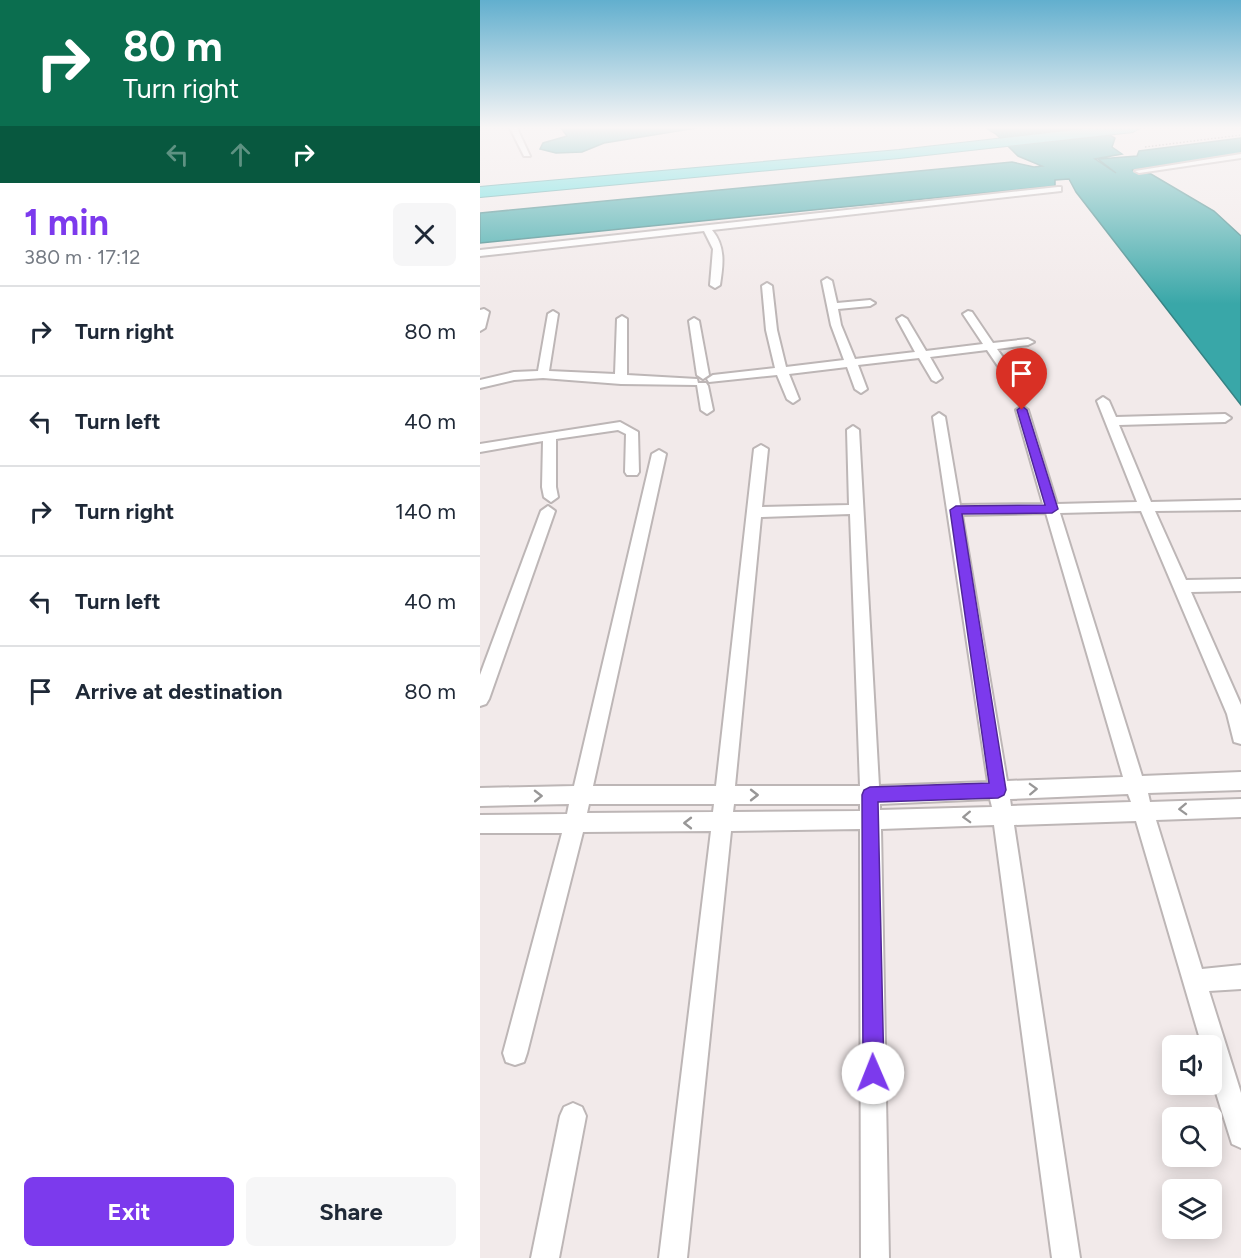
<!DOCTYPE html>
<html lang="en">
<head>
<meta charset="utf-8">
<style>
	:root { --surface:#fff; --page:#f6f6f7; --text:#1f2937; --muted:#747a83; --line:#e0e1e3; --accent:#7c3aed }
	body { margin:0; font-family:Figtree,sans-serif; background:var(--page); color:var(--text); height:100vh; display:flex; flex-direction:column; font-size:22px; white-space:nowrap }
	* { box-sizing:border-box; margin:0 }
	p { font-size:20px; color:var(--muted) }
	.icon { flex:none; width:33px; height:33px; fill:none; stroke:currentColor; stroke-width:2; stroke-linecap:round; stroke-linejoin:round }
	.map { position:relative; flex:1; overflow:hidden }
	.drawer { display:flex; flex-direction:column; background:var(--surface); width:480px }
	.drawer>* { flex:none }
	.hud { background:#0b6e4f; color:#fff; overflow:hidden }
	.controls { position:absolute; left:682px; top:1035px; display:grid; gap:12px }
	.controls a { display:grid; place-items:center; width:60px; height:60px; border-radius:9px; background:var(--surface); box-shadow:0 3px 15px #0003; font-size:30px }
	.pin { position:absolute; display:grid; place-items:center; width:51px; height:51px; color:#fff; margin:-62px -26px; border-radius:50% 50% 50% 0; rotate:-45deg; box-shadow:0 0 6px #0007 }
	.pin .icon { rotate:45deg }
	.me { position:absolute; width:66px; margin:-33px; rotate:359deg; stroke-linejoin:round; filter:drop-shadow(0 0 4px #0008) }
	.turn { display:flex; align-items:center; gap:21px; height:126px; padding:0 24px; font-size:27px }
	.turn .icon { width:78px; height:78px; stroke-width:2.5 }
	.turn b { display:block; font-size:42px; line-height:51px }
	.lanes { display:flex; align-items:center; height:57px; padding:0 24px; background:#0003; justify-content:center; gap:30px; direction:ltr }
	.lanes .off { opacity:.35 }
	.round { display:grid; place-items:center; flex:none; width:63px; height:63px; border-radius:9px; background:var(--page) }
	.headline { display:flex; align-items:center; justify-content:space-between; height:102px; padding:0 24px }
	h1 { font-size:36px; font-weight:700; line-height:45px; color:var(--accent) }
	.cta { display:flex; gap:12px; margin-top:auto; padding:12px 24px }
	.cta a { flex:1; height:69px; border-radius:9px; background:var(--accent); color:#fff; font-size:24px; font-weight:700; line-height:69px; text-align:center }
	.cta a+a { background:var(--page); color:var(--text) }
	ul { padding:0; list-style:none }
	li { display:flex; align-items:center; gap:18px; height:90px; padding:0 24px; border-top:2px solid var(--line) }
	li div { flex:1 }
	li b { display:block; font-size:22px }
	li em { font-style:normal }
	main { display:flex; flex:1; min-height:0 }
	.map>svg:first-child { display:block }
</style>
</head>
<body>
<main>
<section class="drawer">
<div class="hud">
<div class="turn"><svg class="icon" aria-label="right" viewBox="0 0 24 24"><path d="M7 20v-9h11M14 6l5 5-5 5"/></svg><div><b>80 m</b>Turn right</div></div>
<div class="lanes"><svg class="icon off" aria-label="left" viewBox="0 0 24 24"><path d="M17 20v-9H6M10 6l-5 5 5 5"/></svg><svg class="icon off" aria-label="ahead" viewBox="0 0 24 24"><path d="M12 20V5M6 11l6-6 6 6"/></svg><svg class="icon" aria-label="right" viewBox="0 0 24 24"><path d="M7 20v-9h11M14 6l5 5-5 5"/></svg></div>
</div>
<div class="headline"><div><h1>1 min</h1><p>380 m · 17:12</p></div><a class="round"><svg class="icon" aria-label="close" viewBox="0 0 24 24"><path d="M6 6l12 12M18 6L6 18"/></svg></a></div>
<ul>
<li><svg class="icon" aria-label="right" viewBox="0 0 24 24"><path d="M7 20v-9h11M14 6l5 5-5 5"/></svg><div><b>Turn right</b></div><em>80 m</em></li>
<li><svg class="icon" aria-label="left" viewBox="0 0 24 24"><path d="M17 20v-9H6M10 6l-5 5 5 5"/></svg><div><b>Turn left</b></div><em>40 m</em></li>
<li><svg class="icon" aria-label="right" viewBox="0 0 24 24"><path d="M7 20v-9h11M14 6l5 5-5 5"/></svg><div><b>Turn right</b></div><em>140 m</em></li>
<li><svg class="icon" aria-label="left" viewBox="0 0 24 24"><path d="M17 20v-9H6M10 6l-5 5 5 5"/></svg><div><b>Turn left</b></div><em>40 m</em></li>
<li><svg class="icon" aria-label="arrive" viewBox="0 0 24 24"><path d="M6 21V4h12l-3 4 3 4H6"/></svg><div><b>Arrive at destination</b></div><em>80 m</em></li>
</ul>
<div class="cta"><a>Exit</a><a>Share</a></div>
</section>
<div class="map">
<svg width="761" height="1258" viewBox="0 0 761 1258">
	<rect width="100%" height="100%" fill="#f2eaea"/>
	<g fill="#39a7a8" stroke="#378384" stroke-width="1.5">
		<polygon points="81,128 216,128 124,143 102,152 76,153 60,149 63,143 87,136"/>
		<polygon points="506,128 618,128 635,138 632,147 642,154 615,159 636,173 618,159 657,156 659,151 761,138 761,154 652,170 671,174 734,211 761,236 761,405 596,192 589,179 575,180 575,186 0,243 0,213 532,162 554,167 562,166 538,156 516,134"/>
	</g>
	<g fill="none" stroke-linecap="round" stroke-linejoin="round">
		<g stroke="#bdb6b6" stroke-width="4">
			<g id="street">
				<polygon points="30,128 37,128 50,156 44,156"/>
				<polygon points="761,154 761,158 659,173 655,171"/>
				<path d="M578,187H581V191L232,230C246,247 243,265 240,285L235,288L230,285L233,249L224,231L0,256V250Z"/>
				<polygon points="347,278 352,281 357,303 390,300 395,303 390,306 358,309 361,325 375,359 435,352 417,319 422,316 427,319 446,351 503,344 483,314 488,311 492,312 513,343 548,339 554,342 548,345 517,349 532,370 526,373 522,372 507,350 450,357 462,378 456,382 452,380 439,358 378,365 387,389 381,393 375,389 367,367 309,374 319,399 313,403 307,399 297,375 229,382 227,379 233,375 295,368 286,330 282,286 287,283 292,286 297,330 306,367 364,360 351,325 342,281"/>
				<polygon points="4,309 9,312 5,328 0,331 0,310"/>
				<polygon points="73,311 78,314 69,371 135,374 137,319 142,316 147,319 147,375 217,379 218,383 226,383 228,386 233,410 227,414 221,410 217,385 141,384 63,378 34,380 0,388 0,380 34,372 58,371 68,314"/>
				<polygon points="214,318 219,321 229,375 223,379 217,375 209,321"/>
				<path d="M623,397L629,401L636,417L745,414L751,418L745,422L639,425L671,502L761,500V510L675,511L706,580L761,579V591L711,592L761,705V744L754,742L747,714L661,511L580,513L662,776L761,772V790L668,793L670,802L761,799V817L676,820L722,969L761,965V989L729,991L761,1093V1148L752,1144L732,1080V1046H722L656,821L534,825L600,1258H572L514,825L401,829L409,1258H381L380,829L251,831L207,1258H179L231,831L103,832L47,1053L44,1062L35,1065L26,1062L23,1053L82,833H0V815L87,814L89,804L0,806V788L94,786L172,454L179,450L186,454L113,786H236L274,449L281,445L288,449L282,507L369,505L367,430L373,426L379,430L399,786L508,782L453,417L459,413L465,417L480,505L563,504L536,410L542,406L548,410L577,504L657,502L617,401ZM566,513L643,777L527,781L482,515ZM370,514L380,786H255L281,517ZM648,794L651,802L531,806L530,799ZM510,799L512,807L400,810V804ZM109,804H234L233,812L107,813ZM254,804H380V811L253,812Z"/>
				<polygon points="140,422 158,432 159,472 157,475 147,475 145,472 146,434 138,430 76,439 76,487 78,497 71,502 64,497 62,487 63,441 0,452 0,444"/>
				<polygon points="68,506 75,511 9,699 6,704 0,706 0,675 61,511"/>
				<polygon points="93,1103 102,1107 106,1116 79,1258 51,1258 80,1116 84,1107"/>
			</g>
		</g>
		<g stroke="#499fa0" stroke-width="2">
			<polygon id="highway" points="613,128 660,128 653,132 419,158 0,197 0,187 419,150"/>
		</g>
		<polyline stroke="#999494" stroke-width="1.5" stroke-dasharray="1.5 2" stroke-linecap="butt" points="665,147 761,135"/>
		<use href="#street" fill="#fff" fill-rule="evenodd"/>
		<use href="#highway" fill="#56dcdd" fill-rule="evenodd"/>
	</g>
	<defs><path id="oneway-chevron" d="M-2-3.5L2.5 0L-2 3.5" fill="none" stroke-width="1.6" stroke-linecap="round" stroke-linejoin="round" transform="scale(1.5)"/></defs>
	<g stroke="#989797">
		<use href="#oneway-chevron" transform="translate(553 789) rotate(-2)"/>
		<use href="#oneway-chevron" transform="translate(274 795)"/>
		<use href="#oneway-chevron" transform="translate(58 796) rotate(-1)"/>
		<use href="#oneway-chevron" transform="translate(703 809) rotate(178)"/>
		<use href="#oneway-chevron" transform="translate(487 817) rotate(178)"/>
		<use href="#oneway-chevron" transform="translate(208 823) rotate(180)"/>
	</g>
	<linearGradient id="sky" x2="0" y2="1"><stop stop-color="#62afce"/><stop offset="0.42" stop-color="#f9f6f6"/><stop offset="1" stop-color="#f9f6f6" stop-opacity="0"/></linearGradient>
	<rect width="761" height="304" fill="url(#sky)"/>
	<polygon fill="#7c3aed" stroke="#51269a" stroke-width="1.5" points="542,406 547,410 578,509 572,513 482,514 526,790 524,795 518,798 398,802 404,1073 401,1081 393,1084 386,1081 383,1073 382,795 384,790 390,787 509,783 470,510 476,506 565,505 537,410"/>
</svg>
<div class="controls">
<a><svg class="icon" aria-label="sound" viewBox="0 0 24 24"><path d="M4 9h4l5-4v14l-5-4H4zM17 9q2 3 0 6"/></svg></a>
<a><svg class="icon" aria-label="search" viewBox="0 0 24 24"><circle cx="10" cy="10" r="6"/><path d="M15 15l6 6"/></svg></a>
<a><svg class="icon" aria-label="layers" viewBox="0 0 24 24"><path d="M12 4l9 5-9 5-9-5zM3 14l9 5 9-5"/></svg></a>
</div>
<div class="pin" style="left:542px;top:410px;background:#d93025"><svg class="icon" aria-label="arrive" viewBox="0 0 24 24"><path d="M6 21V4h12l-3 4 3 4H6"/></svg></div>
<svg class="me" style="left:393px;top:1073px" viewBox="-20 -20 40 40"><circle r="19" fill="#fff"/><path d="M0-13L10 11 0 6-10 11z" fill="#7c3aed"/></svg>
</div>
</main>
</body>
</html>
